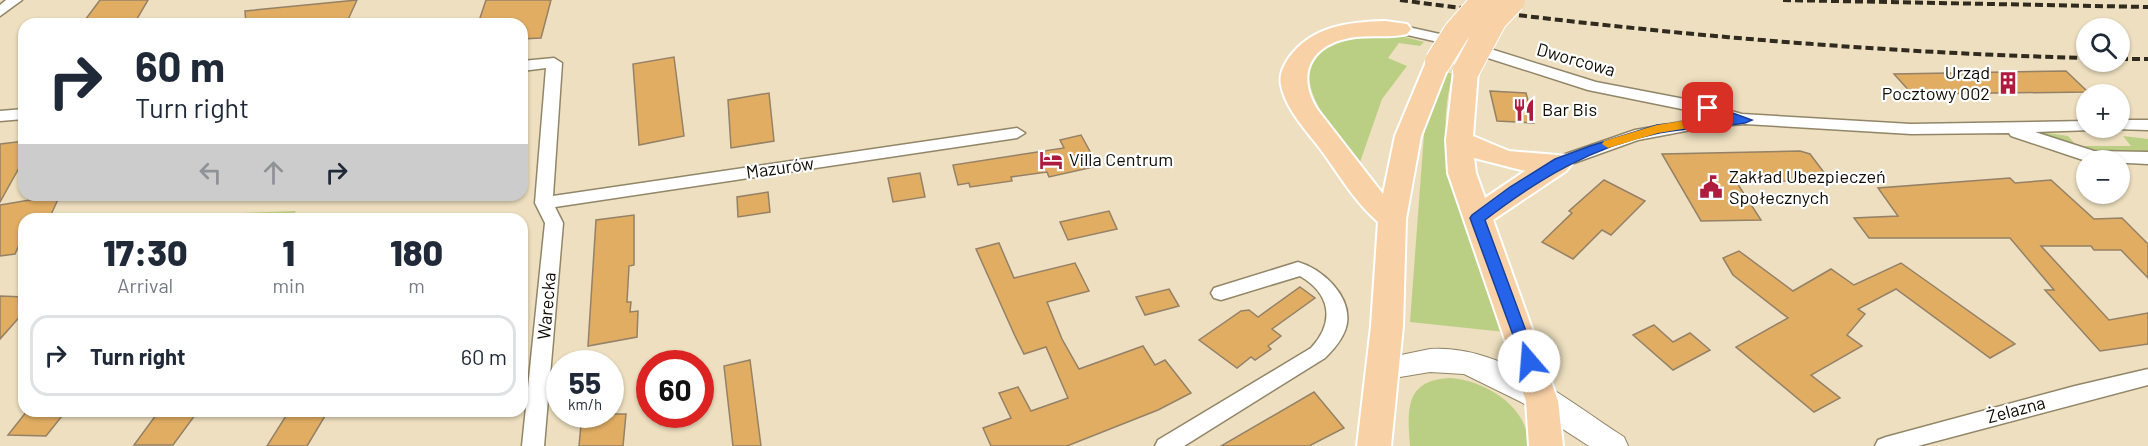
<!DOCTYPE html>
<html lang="en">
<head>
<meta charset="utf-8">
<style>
	:root { --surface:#fff; --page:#f6f6f7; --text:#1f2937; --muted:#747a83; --line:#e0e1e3 }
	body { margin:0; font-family:Barlow,sans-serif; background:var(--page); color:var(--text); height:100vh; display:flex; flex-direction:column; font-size:22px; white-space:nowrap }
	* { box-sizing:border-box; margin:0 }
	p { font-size:20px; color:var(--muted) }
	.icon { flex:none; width:33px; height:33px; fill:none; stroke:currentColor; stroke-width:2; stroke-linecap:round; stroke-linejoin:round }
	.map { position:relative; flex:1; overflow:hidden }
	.drawer { position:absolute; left:18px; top:213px; width:510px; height:204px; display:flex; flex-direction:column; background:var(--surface); border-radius:18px; box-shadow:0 2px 4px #0004 }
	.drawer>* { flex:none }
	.guide { position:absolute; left:18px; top:18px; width:510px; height:183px; border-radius:18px; box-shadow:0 2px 4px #0004; background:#fff; color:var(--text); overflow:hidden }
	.fabs { position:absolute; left:2076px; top:18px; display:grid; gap:12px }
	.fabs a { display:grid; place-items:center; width:54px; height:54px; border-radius:50%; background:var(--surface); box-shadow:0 2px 4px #0004; font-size:30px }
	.speed { position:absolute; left:546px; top:350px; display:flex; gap:12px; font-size:30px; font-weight:700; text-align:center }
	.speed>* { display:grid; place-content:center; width:78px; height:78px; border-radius:50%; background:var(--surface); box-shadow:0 2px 4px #0004; line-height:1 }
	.speed small { font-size:15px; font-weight:400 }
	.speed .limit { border:9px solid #d22; background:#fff; color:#111 }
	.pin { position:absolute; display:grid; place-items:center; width:51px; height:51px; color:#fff; margin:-26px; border-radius:12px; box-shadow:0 3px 9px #0006 }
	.me { position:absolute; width:66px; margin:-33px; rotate:342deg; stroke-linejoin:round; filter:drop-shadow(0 0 4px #0008) }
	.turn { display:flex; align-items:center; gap:21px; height:126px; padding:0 18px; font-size:27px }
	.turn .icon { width:78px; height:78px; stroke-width:2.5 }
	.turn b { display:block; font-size:42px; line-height:51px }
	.lanes { display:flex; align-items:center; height:57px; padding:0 18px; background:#0003; justify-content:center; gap:30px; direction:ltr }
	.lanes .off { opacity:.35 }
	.eta { display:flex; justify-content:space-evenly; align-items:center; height:102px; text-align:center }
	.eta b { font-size:36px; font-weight:800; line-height:42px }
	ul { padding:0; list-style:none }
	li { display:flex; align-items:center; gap:18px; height:81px; margin:0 12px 9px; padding:0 6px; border:3px solid var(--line); border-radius:18px }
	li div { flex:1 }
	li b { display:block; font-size:22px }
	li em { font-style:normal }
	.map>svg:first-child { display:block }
</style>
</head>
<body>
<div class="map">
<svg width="2148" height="446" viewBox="0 0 2148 446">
	<rect width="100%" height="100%" fill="#eddfbf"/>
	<g fill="#bbcf84">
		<path d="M1372,35H1397L1424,42L1420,46L1399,43L1388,58L1407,66L1382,99L1359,165C1319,111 1265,51 1372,35Z"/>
		<path d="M1445,72L1453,74C1427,161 1476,251 1505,332L1410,322L1424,134L1428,116Z"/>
		<polygon points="2033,131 2068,136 2077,146 2131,146 2123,136 2148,139 2148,151 2089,152"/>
		<polygon points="296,211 291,219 153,219 155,216"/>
		<path d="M1450,378C1484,380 1530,407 1528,446H1410C1407,409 1405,380 1450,378Z"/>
	</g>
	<g fill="#e0ad63" stroke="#958166" stroke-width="1.5">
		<polygon points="100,0 148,0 134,24 82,24"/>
		<polygon points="357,0 346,24 246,24 245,11"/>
		<polygon points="486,0 551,0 541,38 522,39 522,24 478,24"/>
		<polygon points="674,57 684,136 639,145 633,64"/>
		<polygon points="2066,71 2088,92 1912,94 1894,74"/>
		<polygon points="1490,91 1526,93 1534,123 1497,121"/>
		<polygon points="769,93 774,141 731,148 728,100"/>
		<polygon points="1081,135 1098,166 1049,177 1047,172 1011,177 1012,181 970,187 969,183 958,185 953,165 1064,148 1060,140"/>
		<polygon points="24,141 24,159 0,202 0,144"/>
		<polygon points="1800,151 1810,154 1829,179 1737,183 1761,220 1701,221 1662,154"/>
		<polygon points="920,173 925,197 893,202 888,178"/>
		<polygon points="2010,178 2015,183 2051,180 2094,219 2122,218 2148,244 2148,278 2121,250 2094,250 2091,246 2041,246 2109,320 2148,313 2148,344 2100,351 2045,290 2054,290 2010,238 1869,238 1854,218 1898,216 1878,188"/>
		<polygon points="1604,180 1645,201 1611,235 1602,230 1573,259 1542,242 1572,213 1569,211"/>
		<polygon points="768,192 770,212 738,217 737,197"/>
		<polygon points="60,195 49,219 24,219 24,234 15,254 0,256 0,205"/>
		<polygon points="1109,211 1117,229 1068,240 1060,222"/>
		<polygon points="634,215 634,265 629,266 627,302 631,302 630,312 638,311 637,337 588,346 596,220"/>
		<polygon points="999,243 1014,278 1075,263 1089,291 1047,302 1062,339 1079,369 1143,346 1155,365 1165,360 1191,393 1158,410 1067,446 991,446 983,428 1011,418 999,393 1018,387 1031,411 1068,398 1046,347 1024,354 1015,336 976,249"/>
		<polygon points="1739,251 1793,291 1831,269 1854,285 1901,263 2015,344 1990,358 1896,289 1858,309 1865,314 1847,335 1862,346 1811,375 1840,398 1814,412 1736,347 1788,318 1733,275 1723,258"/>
		<polygon points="1300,287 1315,298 1272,329 1281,336 1268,346 1271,349 1255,360 1251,357 1237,368 1199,340 1241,311 1249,310 1258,317"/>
		<polygon points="1169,289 1179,306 1145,315 1136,297"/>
		<polygon points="0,296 24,297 24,312 0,339"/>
		<polygon points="1654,325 1673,342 1690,333 1710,350 1673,370 1633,335"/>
		<polygon points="750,360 761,446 733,446 724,366"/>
		<polygon points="1314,392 1344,428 1309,446 1221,446"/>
		<polygon points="27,411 66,411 46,436 8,435"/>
		<polygon points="159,411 198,411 173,445 134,445"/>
		<polygon points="289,411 328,411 307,446 267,446"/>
		<polygon points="582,414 626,414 623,446 579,446"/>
	</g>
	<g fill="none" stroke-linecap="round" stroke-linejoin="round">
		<g stroke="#928668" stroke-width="3">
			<g id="street">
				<polygon points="6,0 22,0 0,16 0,5"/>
				<polygon points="1399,25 1449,36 1596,82 1695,101 1742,114 1911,124 2086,121 2086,128 2093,128 2092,130 2035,132 2094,151 2148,152 2148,164 2086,161 2011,136 2009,133 1911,134 1745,124 1707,127 1638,140 1560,168 1554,166 1551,162 1554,158 1635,130 1716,116 1588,90 1438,42 1394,32 1392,29 1394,26"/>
				<polygon points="554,58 562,63 553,196 1017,128 1025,133 1017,138 555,207 563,223 544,446 522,446 545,223 535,203 546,68 522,71 522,61"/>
				<polygon points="24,109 24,119 0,121 0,111"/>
				<polygon points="2120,120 2148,120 2148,130 2114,129 2120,128"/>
				<path d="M1298,262C1322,269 1351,295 1347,323C1345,337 1334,349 1325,358L1184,446H1155L1158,440L1311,348C1335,322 1331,294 1300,276L1221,300L1214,298L1211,293L1214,288Z"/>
				<polygon points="2148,369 2148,385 1918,446 1875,446 1878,440 1886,437 2075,386"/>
			</g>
		</g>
		<g stroke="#928668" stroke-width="2">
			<path id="secondary" d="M1430,349C1501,344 1568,401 1624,437L1628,446H1589L1521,402L1464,374L1430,372L1382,380L1372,377L1368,369L1372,361Z"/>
		</g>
		<g stroke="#fff" stroke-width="4">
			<g id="primary">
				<path d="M1385,21L1407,24L1411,29L1407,34C1391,38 1373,35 1356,37C1314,42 1294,71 1317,109L1383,194L1395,136L1426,62L1429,57L1438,55L1447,57L1450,62L1421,136L1406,219L1403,326L1391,446H1357L1371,326L1378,222C1356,203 1341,178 1324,154C1309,133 1286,111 1281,85C1279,75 1283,67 1288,59C1311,26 1348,22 1385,21Z"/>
				<path d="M1466,64L1475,66L1478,71L1473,136L1509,151L1570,156L1573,162L1566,171L1493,220L1558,401L1563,446H1529L1526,401L1448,173L1446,140L1454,71L1457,66ZM1474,158L1525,171L1485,198L1476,173Z"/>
			</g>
		</g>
		<use href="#street" fill="#fff" fill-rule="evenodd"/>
		<use href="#secondary" fill="#fff" fill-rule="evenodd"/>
		<use href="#primary" fill="#f9d1a7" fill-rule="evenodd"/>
		<g stroke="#302b1e" stroke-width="4" stroke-dasharray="8 4" stroke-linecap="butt">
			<path d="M1400,0C1628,31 1856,52 2086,58"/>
			<polyline points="1783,0 2148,7"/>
			<polyline points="2120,59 2148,59"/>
		</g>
		<g stroke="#fff" stroke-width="28" stroke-linecap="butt">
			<g id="primary-bridge">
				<polyline points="1438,62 1456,33 1485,0"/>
				<polyline points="1466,71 1494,19 1512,0"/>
			</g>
		</g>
		<use href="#primary-bridge" stroke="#f9d1a7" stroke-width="26"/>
	</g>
	<path fill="#2563eb" stroke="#184099" stroke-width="1.5" d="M1708,104L1752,120L1745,123C1717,127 1687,128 1659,133C1593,146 1537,180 1485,220L1537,361L1529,367L1524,365L1470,218L1472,215L1510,187L1555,159L1590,146L1657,125L1726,118L1703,111L1702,108Z"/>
	<polygon fill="#f59e0b" points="1702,118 1708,122 1706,125 1658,133 1608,148 1602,144 1604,141 1657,125"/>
	<defs>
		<g id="building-bare" transform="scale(1.8)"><path d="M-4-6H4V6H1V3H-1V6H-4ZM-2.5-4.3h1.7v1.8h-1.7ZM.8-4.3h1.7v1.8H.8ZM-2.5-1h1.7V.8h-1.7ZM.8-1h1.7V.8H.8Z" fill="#af1b3e" stroke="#fff" stroke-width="2.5" paint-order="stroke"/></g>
		<g id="restaurant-bare" transform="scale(1.8)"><path d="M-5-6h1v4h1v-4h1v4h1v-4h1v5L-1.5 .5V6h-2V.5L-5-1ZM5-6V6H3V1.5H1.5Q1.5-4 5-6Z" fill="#af1b3e" stroke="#fff" stroke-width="2.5" paint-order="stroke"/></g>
		<g id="hotel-bare" transform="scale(1.8)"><path d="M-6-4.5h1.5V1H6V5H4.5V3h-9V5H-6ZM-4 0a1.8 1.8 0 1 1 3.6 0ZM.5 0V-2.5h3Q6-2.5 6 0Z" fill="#af1b3e" stroke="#fff" stroke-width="2.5" paint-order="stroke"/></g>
		<g id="civic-bare" transform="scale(1.8)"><path d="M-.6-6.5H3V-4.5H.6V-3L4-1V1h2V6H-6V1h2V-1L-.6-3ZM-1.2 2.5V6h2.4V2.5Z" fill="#af1b3e" stroke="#fff" stroke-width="2.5" paint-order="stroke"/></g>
	</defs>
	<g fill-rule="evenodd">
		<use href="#building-bare" x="2008" y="83"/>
		<use href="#restaurant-bare" x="1524" y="110"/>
		<use href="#hotel-bare" x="1051" y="160"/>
		<use href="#civic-bare" x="1711" y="187"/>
	</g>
	<g text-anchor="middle" stroke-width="4.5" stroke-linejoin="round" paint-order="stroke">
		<g font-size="18" fill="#0f0b02" stroke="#fff">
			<text transform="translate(1576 60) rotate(16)" y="6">Dworcowa</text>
			<text transform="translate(780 168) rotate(-8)" y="6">Mazurów</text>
			<text transform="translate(547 306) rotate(-85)" y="6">Warecka</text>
			<text transform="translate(2016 410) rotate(-15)" y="6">Żelazna</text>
		</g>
		<g font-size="18" fill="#0f0b02" stroke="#fff" text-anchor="start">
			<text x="1990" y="79" text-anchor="end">Urząd<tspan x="1990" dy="21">Pocztowy 002</tspan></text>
			<text x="1542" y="116">Bar Bis</text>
			<text x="1069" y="166">Villa Centrum</text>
			<text x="1729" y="183">Zakład Ubezpieczeń<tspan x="1729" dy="21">Społecznych</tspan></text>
		</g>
	</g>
</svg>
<div class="fabs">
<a><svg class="icon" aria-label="search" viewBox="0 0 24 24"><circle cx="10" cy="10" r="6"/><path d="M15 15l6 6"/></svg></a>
<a>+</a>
<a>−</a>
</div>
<div class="speed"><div>55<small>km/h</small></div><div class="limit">60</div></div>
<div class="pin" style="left:1708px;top:108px;background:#d93025"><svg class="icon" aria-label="arrive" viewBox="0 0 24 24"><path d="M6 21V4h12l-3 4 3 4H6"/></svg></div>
<svg class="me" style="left:1529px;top:361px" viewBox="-20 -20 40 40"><circle r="19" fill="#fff"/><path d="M0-13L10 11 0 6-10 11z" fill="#2563eb"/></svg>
<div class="guide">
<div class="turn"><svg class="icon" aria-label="right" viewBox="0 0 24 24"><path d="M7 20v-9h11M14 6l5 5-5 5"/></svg><div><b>60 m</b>Turn right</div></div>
<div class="lanes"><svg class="icon off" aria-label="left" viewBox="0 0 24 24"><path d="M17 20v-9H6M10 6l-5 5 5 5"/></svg><svg class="icon off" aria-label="ahead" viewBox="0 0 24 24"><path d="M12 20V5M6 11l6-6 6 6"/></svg><svg class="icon" aria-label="right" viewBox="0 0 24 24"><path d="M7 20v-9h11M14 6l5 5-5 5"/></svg></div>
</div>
<section class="drawer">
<div class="eta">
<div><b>17:30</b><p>Arrival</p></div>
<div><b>1</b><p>min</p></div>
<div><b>180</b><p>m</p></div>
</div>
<ul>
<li><svg class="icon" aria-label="right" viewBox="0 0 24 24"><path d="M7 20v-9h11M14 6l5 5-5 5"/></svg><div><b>Turn right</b></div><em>60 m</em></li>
</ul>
</section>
</div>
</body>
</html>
